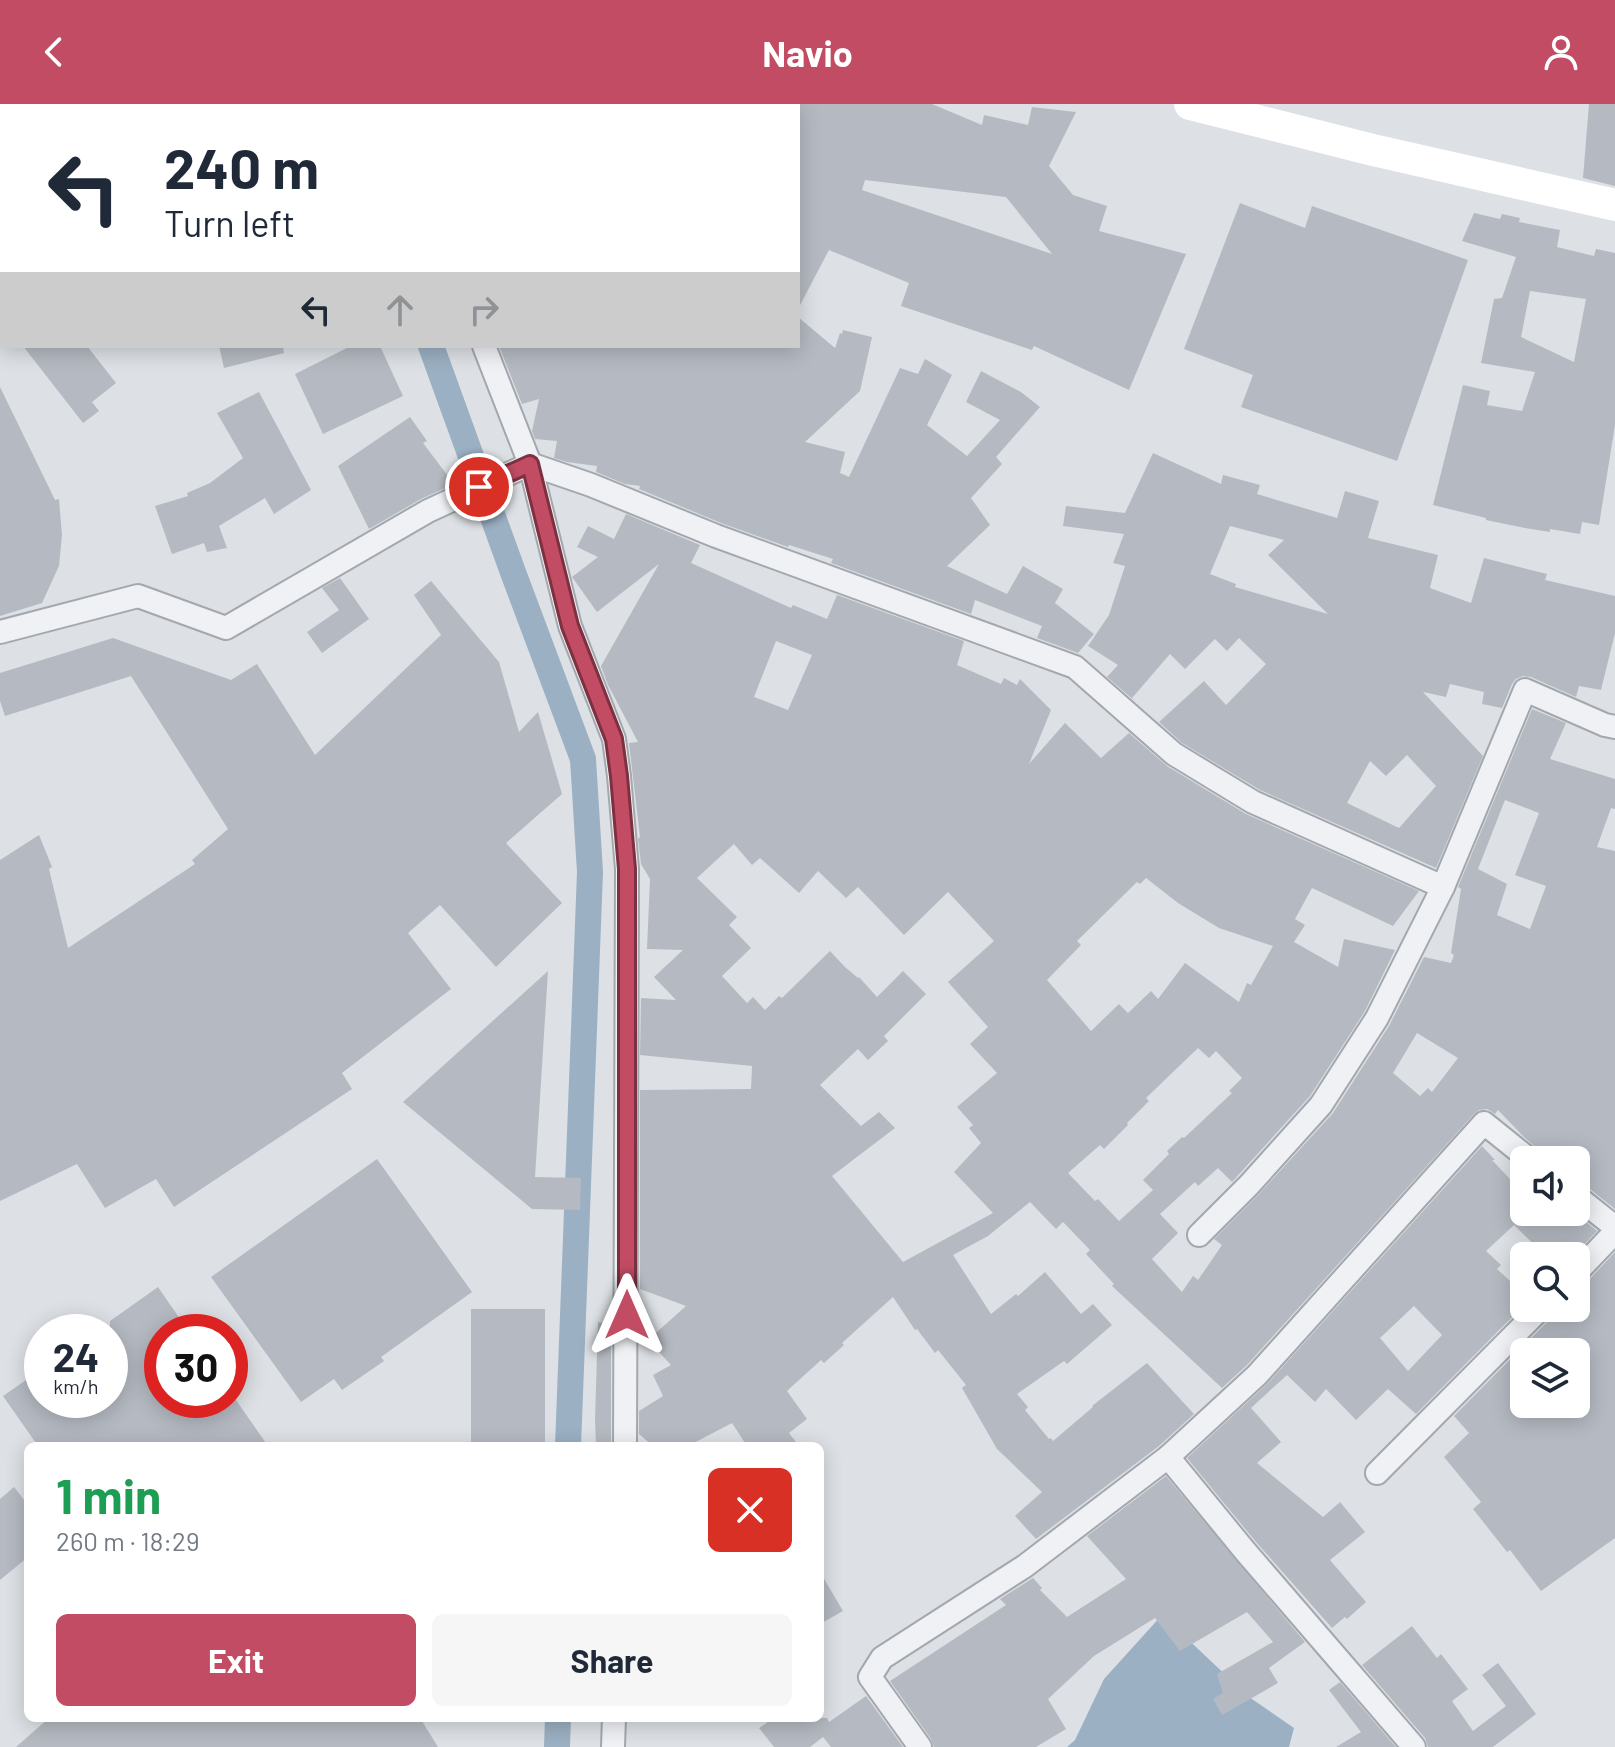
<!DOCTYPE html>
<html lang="en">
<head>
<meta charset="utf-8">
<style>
	:root { --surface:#fff; --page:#f6f6f7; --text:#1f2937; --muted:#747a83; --accent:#c14c63 }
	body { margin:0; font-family:Barlow,sans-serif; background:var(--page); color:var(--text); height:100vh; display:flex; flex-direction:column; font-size:30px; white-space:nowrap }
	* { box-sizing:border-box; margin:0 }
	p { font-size:26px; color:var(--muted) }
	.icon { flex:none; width:44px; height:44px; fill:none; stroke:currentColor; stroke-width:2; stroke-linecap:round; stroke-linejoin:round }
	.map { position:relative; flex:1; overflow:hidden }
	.panel { position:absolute; left:24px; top:1338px; width:800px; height:280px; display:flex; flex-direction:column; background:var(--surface); border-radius:12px; box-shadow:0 4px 20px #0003 }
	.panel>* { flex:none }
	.banner { position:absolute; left:0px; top:0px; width:800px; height:244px; box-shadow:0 4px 20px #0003; background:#fff; color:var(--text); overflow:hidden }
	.controls { position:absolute; left:1510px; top:1042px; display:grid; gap:16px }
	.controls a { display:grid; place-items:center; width:80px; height:80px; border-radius:12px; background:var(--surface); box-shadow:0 4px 20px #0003; font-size:40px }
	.speed { position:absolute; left:24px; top:1210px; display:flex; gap:16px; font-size:40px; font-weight:700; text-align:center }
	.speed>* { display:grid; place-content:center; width:104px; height:104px; border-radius:50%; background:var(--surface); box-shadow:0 4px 20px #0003; line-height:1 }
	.speed small { font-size:20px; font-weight:400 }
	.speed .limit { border:12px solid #d22; background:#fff; color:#111 }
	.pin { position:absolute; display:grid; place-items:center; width:68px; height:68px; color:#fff; margin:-34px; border:4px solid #fff; border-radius:50%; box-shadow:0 2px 8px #0007 }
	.me { position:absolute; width:88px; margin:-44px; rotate:0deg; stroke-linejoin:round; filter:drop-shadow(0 0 6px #0008) }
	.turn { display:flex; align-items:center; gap:28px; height:168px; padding:0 32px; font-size:36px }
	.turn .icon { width:104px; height:104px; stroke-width:2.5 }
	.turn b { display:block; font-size:56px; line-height:68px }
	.lanes { display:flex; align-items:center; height:76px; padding:0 32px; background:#0003; justify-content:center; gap:40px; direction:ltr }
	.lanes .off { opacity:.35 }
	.round { display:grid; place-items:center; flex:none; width:84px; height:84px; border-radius:12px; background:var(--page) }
	.summary { display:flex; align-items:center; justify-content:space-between; height:136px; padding:0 32px }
	h1 { font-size:48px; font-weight:700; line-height:60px; color:#1e9e55 }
	.primary-button { display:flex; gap:16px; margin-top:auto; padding:16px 32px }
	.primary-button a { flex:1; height:92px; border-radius:12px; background:var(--accent); color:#fff; font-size:32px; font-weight:700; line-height:92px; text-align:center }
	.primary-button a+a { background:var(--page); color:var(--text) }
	header { display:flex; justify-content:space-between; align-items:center; height:104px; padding:0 32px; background:var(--accent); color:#fff; font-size:36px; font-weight:700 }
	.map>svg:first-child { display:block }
</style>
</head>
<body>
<header><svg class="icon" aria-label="back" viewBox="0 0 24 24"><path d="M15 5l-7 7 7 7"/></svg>Navio<svg class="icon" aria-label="person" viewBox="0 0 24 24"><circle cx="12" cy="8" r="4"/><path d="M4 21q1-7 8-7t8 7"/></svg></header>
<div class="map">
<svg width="1615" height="1643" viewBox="0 0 1615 1643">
	<rect width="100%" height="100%" fill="#dde1e5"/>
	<polygon fill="#9bb0c3" points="1162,1511 1249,1593 1294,1624 1289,1643 1067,1643 1075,1636 1104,1575"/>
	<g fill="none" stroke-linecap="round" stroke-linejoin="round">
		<g stroke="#9bb0c3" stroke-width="26">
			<polyline points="351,0 352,2"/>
			<polyline points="431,242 514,471 583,655 590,768 568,1342"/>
			<polyline points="557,1643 558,1614"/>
		</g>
	</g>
	<g fill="#b5bac2" fill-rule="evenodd">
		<path d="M798,0H932L982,21L984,11L1028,21L1032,3L1076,8L1049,62L1073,91L1107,102L1099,127L1186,150L1129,286L1034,242L1032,246L901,202L909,179L829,146L798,205ZM865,76L1006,93L1052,150L862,86Z"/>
		<polygon points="1589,0 1615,0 1615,82 1583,74"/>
		<polygon points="1240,99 1305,124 1312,102 1468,156 1397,357 1241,303 1253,271 1184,245"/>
		<path d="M1474,109L1500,115L1502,110L1520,114L1519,118L1560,126L1557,143L1594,152L1596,145L1615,149V321L1599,421L1582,418L1580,430L1550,425V428L1525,424L1486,416V414L1433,401L1463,281L1490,287L1487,301L1522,307L1535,268L1481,259L1494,195L1502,194L1516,153L1462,137ZM1530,187L1586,195L1574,258L1521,233Z"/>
		<polygon points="798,213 835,244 840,229 842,230 843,226 872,233 860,287 805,338 845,348 840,369 849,373 900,264 918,270 925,255 952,271 927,321 967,352 1000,316 966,298 981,267 1021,288 1040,303 996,353 1002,360 971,394 990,421 947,462 1007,490 1023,462 1063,485 1055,499 1094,530 1078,549 1037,534 1042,522 975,496 971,510 831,459 833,455 789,441 788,443 721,419 639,385 640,382 625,380 596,368 597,362 567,358 554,354 557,337 535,335 532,327 539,295 522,300 499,242 798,242"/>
		<polygon points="23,242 87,242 116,279 92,298 99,307 83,319"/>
		<polygon points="219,242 283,242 284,249 224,264"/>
		<polygon points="351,242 380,242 403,292 323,330 295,270"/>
		<polygon points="0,283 55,396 59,395 62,431 59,462 42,499 0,512"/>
		<polygon points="259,288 311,386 274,410 265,394 219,422 227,444 207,448 204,439 172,450 155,402 188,392 187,389 210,379 243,354 217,309"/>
		<polygon points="410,313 427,337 423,339 454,380 421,395 369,425 338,362"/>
		<path d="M1153,349L1221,380L1223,371L1260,381L1257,390L1337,414L1345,387L1379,397L1368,434L1438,451L1430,484L1471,499L1484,454L1547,470L1545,476L1615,492V529L1601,586L1579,582L1576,593L1531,573L1523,572L1516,575L1512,580L1502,604L1482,600L1484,588L1450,580L1446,593L1423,588L1483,652L1436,764L1260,686L1182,639L1159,618L1204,577L1226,601L1266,560L1239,534L1227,547L1215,535L1185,565L1170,550L1132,594L1136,598L1107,573L1118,561L1088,542L1109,511L1125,462L1113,459L1124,430L1063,422L1066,402L1125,409ZM1230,422L1284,436L1268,451L1328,510L1235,483L1236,480L1210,470ZM1407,651L1436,682L1399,724L1347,699L1370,657L1386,672Z"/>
		<path d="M626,410L700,441L691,459L791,504L793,501L827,515L837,491L964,537L957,561L1001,580L1004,574L1017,581L1020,575L1051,606L1029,660L1065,619L1101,654L1129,629L1167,662L1246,710L1419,787L1393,822L1312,784L1295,815L1305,821L1294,838L1338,863L1344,835L1395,846L1365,907L1310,992L1232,1078L1218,1064L1198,1082L1195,1078L1160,1110L1178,1129L1152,1155L1182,1188L1193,1172L1198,1176L1222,1141L1214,1135L1259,1090L1333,1009L1389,922L1424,853L1451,859L1454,851L1451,849L1461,785L1458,783L1532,605L1566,619L1550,655L1615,675V705L1611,704L1597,743L1615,747V1105L1585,1081L1576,1078V1056H1544L1539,1046L1524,1033L1498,1006L1495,1010L1487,1005L1479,1006L1474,1010L1247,1261L1222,1284L1112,1182L1114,1180L1086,1150L1090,1146L1063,1118L1056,1125L1030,1098L988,1132L953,1151L991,1210L1016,1190L1018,1192L1045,1168L1081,1210L1093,1200L1112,1221L1067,1260L1064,1257L1017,1290L1028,1303L1025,1306L1049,1335L1051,1334L1053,1337L1093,1303L1092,1302L1147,1259L1194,1310L1159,1342L1036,1435L1015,1412L1042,1388L997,1345L962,1284L966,1281L938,1246L935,1249L917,1225L915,1226L893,1193L842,1239L844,1241L824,1259L821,1256L787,1287L807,1315L789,1329L799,1342H747L732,1319L688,1342H653L639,1330V1307L663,1292L653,1271L671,1261L648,1236L686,1202L640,1185V986L751,985L752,962L640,951L641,894L676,896L654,873L683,846L647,845L650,775L641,760L638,735L640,733L629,639L638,638L608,581L601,562L659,460L597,508L572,473L598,453L577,443L588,422L614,435ZM776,537L812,551L788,606L754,593ZM1505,696L1539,709L1515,771L1546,782L1530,825L1497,811L1507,780L1478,765ZM734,740L752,761L760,754L799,789L818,767L846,794L858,783L904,831L948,788L994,837L948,878L988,923L970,940L997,969L957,1003L973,1021L969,1024L981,1039L954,1068L993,1109L903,1158L832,1072L895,1024L879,1008L861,1022L820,981L858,945L868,956L888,937L884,932L926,890L903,867L877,893L859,873L858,874L845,863L830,847L782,894L779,892L765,906L753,893L747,899L722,872L751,844L729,821L737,813L697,774ZM1146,774L1178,799L1219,824L1273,842L1251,881L1247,879L1239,898L1185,859L1158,895L1151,887L1128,909L1119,900L1091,927L1047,876L1081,841L1077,837L1137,778L1140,780ZM1417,929L1458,954L1432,988L1428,984L1420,992L1393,969ZM1198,944L1209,954L1216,947L1242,974L1229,987L1232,989L1184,1034L1182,1033L1167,1047L1169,1050L1143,1076L1153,1086L1119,1117L1098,1095L1095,1097L1068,1069L1100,1041L1104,1045L1128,1021L1127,1019L1149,997L1146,994Z"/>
		<polygon points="340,474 369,515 322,549 307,528 339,506 322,484"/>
		<polygon points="431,477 499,558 519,628 538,608 562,690 506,739 562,799 496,863 440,801 408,829 451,885 342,969 352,985 174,1103 156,1075 105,1104 77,1060 0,1097 0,756 39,731 52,763 49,765 68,844 195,760 192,756 228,725 131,572 5,612 0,597 0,569 113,534 231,576 257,560 315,651 441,531 414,491"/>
		<polygon points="548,867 535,1073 581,1074 580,1106 532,1105 403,998"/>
		<path d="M1482,1042L1495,1056H1492L1524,1090V1108H1574L1597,1127L1573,1152H1546L1514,1121L1486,1147L1501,1161L1497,1165L1524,1190V1201L1416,1310L1388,1285L1356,1316L1326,1285L1315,1298L1287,1271L1251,1304L1281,1338L1257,1359L1323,1413L1340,1398L1365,1428L1330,1456L1366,1498L1347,1515L1345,1513L1332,1524L1256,1438L1187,1354L1267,1280ZM1414,1202L1442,1231L1408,1267L1380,1234Z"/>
		<polygon points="377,1055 472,1188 381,1253 384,1257 342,1286 334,1275 301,1298 211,1173"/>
		<path d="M1615,1148V1434L1541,1487L1510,1446L1507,1448L1473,1405L1481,1398L1444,1353L1469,1329L1454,1312L1551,1214L1555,1204H1576V1183L1586,1179ZM1524,1248H1576V1300H1524Z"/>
		<polygon points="158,1183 189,1228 162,1228 162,1296 236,1296 268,1342 38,1342 3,1292 42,1265 42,1296 110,1296 110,1217"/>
		<rect x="471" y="1205" width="74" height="137"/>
		<polygon points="598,1218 611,1221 611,1340 607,1342 596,1342 595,1316"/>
		<polygon points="1166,1372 1305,1538 1269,1564 1278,1579 1222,1611 1213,1595 1223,1589 1217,1570 1273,1538 1247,1508 1180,1547 1155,1514 1094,1552 1048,1595 1066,1625 1036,1643 934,1643 931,1635 890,1577 1006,1501 1000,1495 1033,1474 1042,1484 1040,1486 1067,1513 1126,1475 1087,1432"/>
		<polygon points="14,1383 28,1401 28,1453 0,1476 0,1395"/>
		<polygon points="820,1468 843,1507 820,1520"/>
		<polygon points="1412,1522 1437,1554 1441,1550 1468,1585 1452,1597 1473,1627 1506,1602 1482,1571 1498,1559 1536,1610 1493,1643 1428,1643 1425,1634 1362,1561"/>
		<polygon points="1340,1578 1396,1643 1336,1643 1361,1628 1329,1586"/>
		<polygon points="866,1592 903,1643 831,1643 823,1633 810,1643 774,1643 759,1624 774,1614 827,1614 829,1618"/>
		<polygon points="49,1614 420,1614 438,1643 16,1643"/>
	</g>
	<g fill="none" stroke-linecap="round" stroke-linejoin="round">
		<g stroke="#a3a8ae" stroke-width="26">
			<g id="street">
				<polyline points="411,0 411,2"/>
				<polyline points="484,242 530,360 570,522 614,635 619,672 627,765 625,1342"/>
				<polyline points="0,528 138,492 226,524 428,407 530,360 591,381 716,432 1075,563 1174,650 1253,698 1443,783"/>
				<polyline points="1576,1092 1615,1123"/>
				<polyline points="1199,1131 1249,1081 1321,1001 1377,914 1443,783 1525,586 1605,621 1615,623"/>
				<polyline points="1576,1169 1615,1128"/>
				<polyline points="1377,1369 1541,1204"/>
				<polyline points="613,1643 614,1614"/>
				<polyline points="920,1643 870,1573 882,1554 1025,1462 1168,1353"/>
				<polyline points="1414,1643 1245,1447 1168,1353 1257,1271 1484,1019 1530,1056"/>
			</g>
		</g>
		<use href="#street" stroke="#eff1f4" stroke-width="22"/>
		<polyline stroke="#fff" stroke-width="32" points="1190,0 1373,46 1615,101"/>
	</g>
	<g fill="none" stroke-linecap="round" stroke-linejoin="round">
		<g stroke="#7d3140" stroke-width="20">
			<polyline id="route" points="479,383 530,360 570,522 614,635 619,672 627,765 627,1211"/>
		</g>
		<use href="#route" stroke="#c14c63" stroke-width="14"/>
	</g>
</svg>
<div class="controls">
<a><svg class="icon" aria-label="sound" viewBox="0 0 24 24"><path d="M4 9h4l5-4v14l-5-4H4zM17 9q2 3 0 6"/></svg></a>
<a><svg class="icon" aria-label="search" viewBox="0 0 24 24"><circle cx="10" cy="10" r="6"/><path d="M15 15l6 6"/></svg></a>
<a><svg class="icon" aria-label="layers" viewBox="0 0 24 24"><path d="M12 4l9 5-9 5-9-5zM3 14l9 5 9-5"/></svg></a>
</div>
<div class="speed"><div>24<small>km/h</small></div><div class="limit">30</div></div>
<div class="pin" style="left:479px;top:383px;background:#d93025"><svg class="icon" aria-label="arrive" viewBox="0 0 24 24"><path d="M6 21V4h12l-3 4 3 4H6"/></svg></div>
<svg class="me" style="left:627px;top:1211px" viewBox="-20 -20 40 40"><path d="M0-17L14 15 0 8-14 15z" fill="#c14c63" stroke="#fff" stroke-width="4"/></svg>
<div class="banner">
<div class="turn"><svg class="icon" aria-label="left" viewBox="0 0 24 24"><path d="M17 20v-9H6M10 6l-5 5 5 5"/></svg><div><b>240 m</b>Turn left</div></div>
<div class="lanes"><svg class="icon" aria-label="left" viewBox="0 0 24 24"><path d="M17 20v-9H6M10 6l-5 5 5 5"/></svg><svg class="icon off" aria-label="ahead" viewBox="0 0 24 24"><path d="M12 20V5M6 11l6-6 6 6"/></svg><svg class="icon off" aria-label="right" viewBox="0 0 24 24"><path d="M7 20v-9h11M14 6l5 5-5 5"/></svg></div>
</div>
<section class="panel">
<div class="summary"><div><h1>1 min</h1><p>260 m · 18:29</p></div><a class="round" style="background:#d93025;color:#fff"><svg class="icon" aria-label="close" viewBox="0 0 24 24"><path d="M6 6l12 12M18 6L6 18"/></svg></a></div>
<div class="primary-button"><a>Exit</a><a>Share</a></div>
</section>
</div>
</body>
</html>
